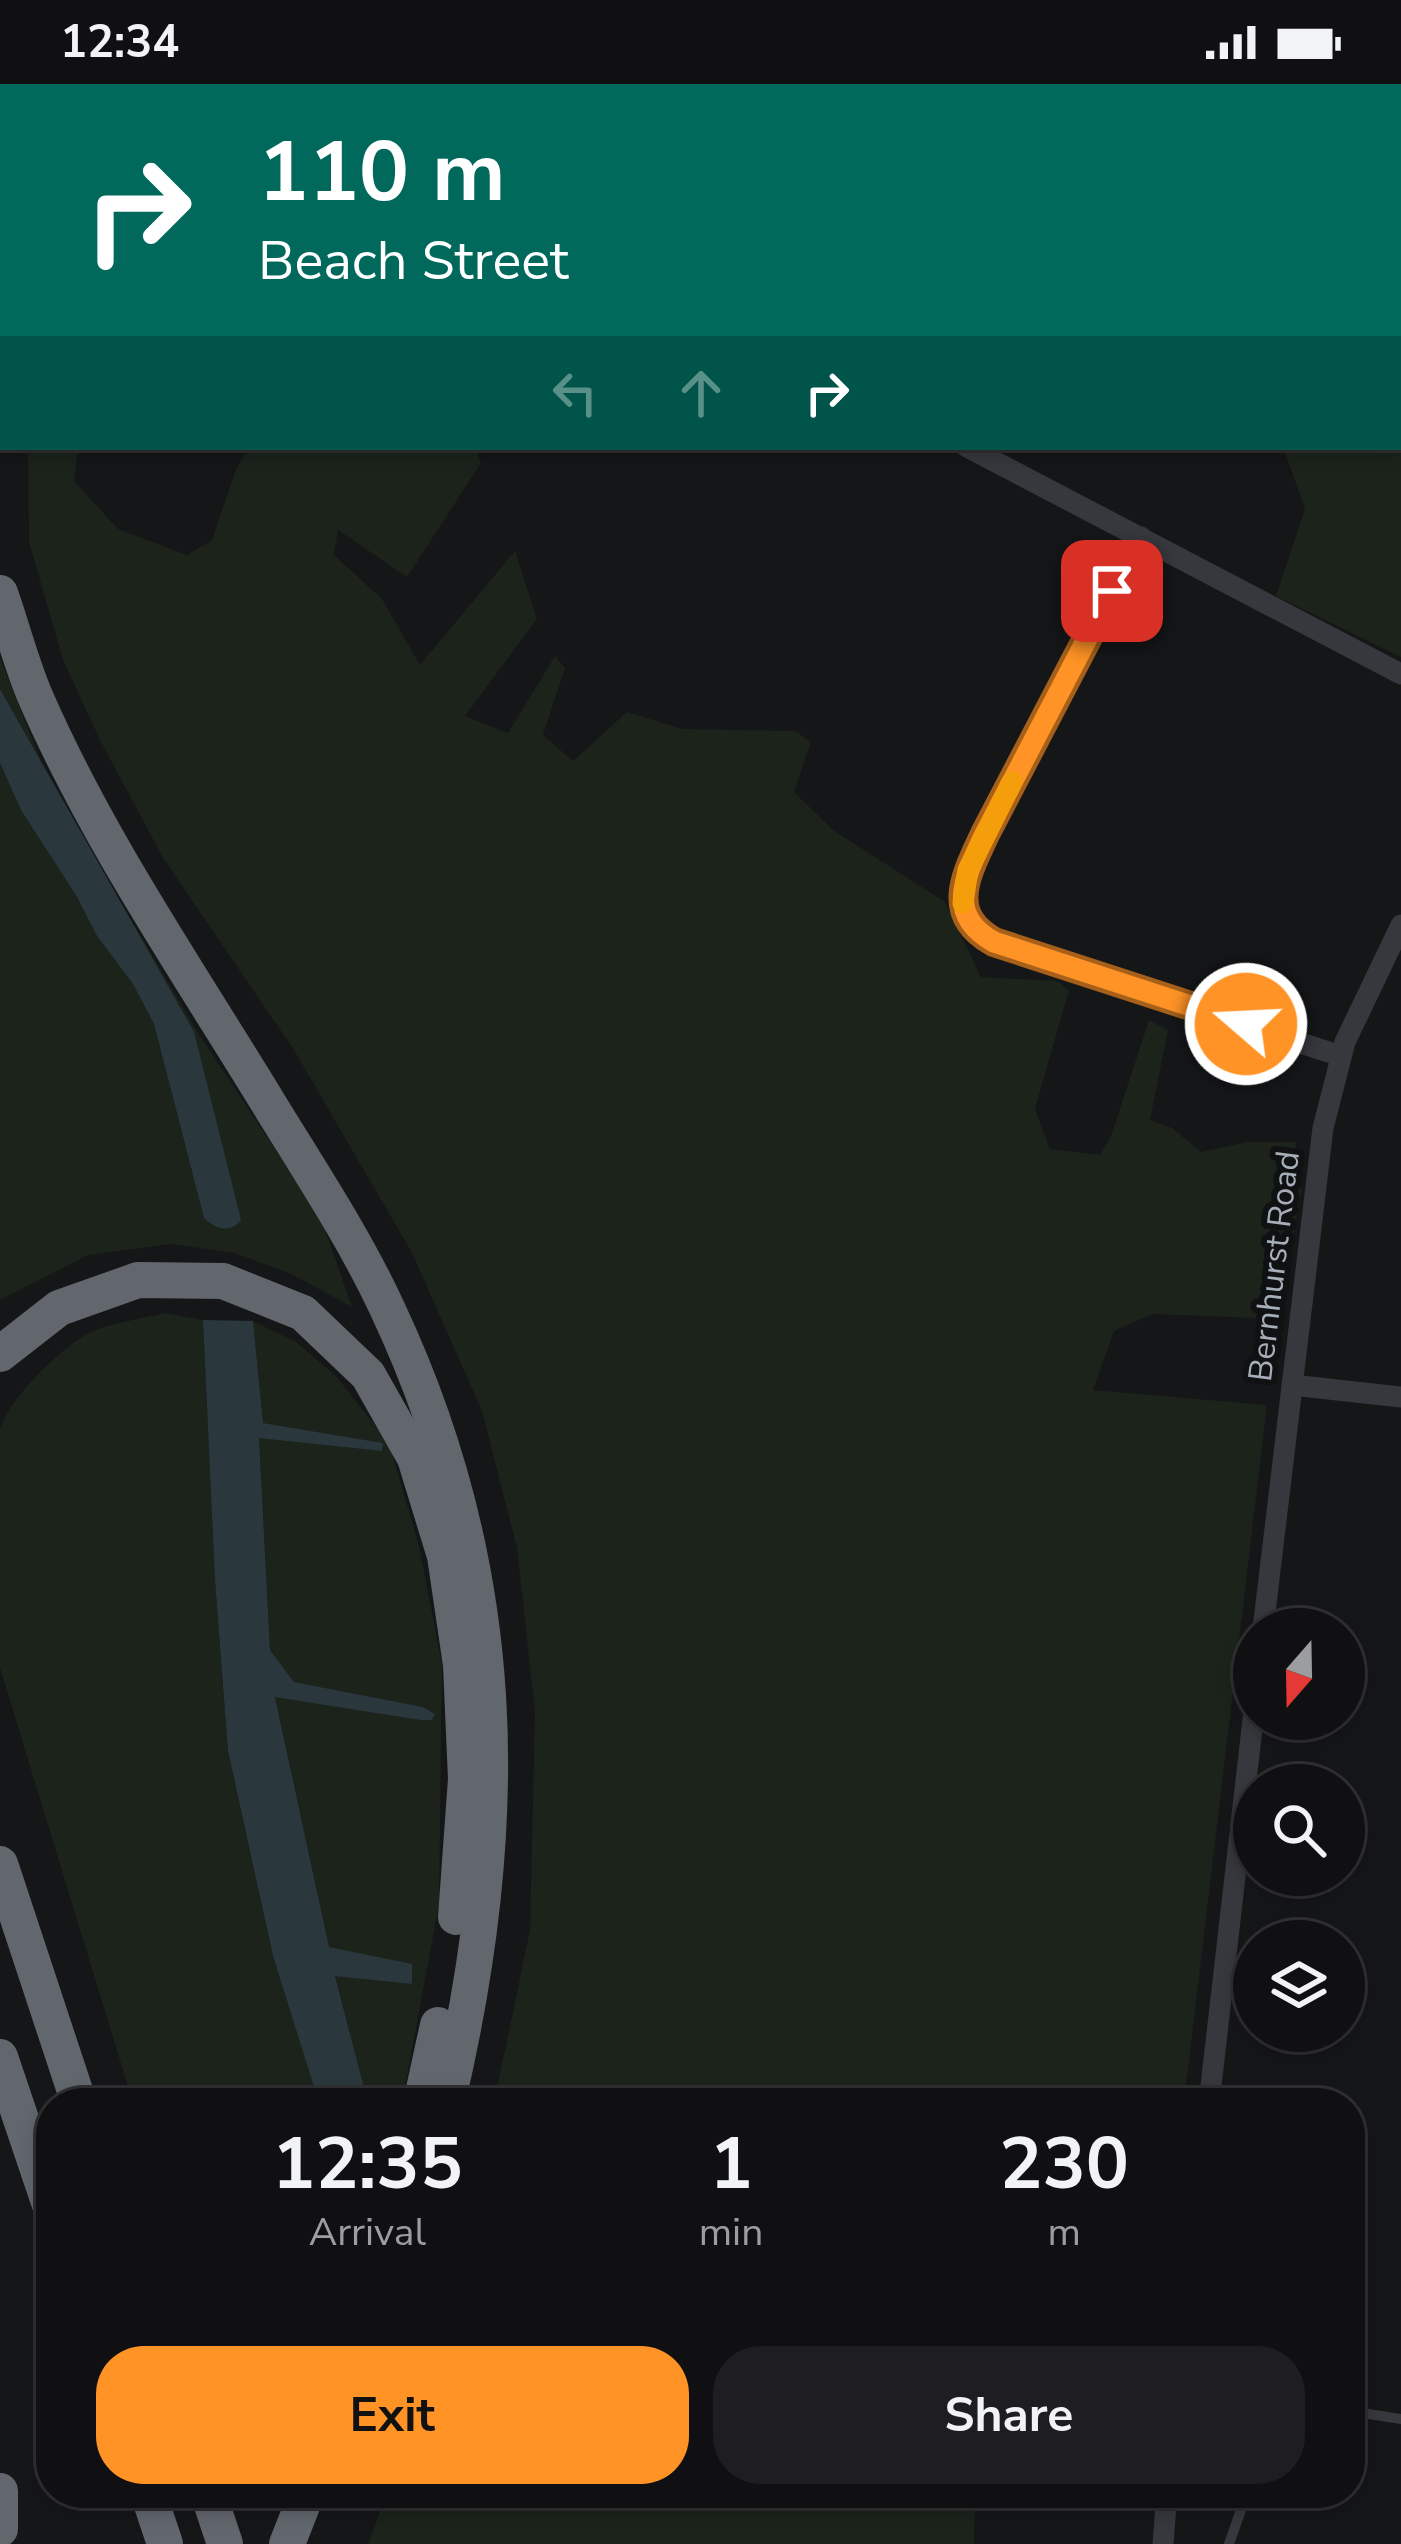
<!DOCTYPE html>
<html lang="en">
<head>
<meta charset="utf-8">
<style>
	:root { --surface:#101012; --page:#1e1e20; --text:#f1f3f6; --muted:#9c9d9f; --line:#303032; --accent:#ff9326 }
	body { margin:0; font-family:"Nunito Sans",sans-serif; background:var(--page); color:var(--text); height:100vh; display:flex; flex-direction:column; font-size:45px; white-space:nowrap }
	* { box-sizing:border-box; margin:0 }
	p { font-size:39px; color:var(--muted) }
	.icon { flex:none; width:66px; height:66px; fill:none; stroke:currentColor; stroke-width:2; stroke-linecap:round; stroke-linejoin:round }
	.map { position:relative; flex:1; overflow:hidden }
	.drawer { position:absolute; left:36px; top:2004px; width:1329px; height:420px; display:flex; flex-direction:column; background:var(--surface); border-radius:48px; box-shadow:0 6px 18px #0003,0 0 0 3px var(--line) }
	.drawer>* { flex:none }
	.hud { position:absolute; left:0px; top:0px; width:1401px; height:366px; box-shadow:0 6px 18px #0003,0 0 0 3px var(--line); background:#00695c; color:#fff; overflow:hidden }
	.needle { width:78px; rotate:200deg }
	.controls { position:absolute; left:1233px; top:1524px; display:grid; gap:24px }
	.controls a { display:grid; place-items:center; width:132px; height:132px; border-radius:50%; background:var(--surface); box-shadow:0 6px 18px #0003,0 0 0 3px var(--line); font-size:60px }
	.pin { position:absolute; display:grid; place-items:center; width:102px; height:102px; color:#fff; margin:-51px; border-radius:24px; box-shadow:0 6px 18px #0006 }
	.me { position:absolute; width:132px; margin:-66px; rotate:289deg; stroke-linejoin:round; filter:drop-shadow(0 0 9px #0008) }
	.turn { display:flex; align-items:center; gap:42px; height:252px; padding:0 60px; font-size:54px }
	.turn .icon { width:156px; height:156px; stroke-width:2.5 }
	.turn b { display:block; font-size:84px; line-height:102px }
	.lanes { display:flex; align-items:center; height:114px; padding:0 60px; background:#0003; justify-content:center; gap:60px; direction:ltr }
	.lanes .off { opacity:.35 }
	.eta { display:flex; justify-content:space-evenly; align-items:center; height:204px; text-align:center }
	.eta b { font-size:72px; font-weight:700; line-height:84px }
	.action { display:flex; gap:24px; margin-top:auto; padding:24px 60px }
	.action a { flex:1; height:138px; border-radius:48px; background:var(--accent); color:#111; font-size:48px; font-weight:700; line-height:138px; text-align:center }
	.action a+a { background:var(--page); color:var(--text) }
	.status { display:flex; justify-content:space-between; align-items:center; height:84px; padding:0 60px; background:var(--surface); direction:ltr }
	.status svg { height:33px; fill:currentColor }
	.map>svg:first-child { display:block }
</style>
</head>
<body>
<div class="status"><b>12:34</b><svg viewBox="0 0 49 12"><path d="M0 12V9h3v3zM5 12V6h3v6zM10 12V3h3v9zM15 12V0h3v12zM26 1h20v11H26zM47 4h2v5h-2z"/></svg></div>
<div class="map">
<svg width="1401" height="2460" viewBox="0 0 1401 2460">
	<rect width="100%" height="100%" fill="#151618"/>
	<g fill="#1b231b">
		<polygon points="1030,0 1401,0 1401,573 1276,512 1305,425 1283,363 1398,363 1398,3"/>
		<polygon points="28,363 78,363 74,397 118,445 187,471 212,456 236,385 249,363 474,363 481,379 407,493 338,446 334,471 382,515 420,581 515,467 537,535 465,632 508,649 555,572 565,584 543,651 573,677 627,628 683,645 795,647 811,658 794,708 833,746 945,818 981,893 1057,897 1069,906 1035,1025 1050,1065 1100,1071 1111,1052 1149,936 1168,946 1150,1036 1172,1044 1201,1068 1247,1058 1295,1058 1301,1108 1278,1235 1153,1230 1114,1247 1093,1306 1267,1321 1184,2019 494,2019 530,1846 535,1628 517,1464 482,1327 412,1169 294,966 163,774 100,656 63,576 29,458"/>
		<polygon points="0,574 41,677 106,793 198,949 321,1134 352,1223 291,1190 235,1169 172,1160 88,1171 0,1216 0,679 21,726 77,813 97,852 133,900 154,940 204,1134 241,1136 41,677 0,605"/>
		<path d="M164,1229L203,1236L215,1496L228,1668L273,1872L319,2019H133L0,1584V1345C12,1312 52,1273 82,1253C103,1239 139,1236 164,1229Z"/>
		<polygon points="253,1237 296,1258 336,1292 389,1359 419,1462 442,1581 439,1820 402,2019 368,2019 335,1891 411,1900 412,1881 329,1863 275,1612 420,1636 423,1623 294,1598 270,1566 259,1353 381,1367 382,1359 263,1339"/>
		<polygon points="387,2409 975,2409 974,2460 368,2460"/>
	</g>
	<g fill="#2a383d">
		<path d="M0,605L194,948L241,1136C230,1150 215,1145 204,1134L154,940L133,900L97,852L77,813L21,726L0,679Z"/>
		<polygon points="203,1236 253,1237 263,1339 383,1359 382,1367 259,1354 270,1566 294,1598 423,1623 435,1630 432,1636 420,1636 275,1613 329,1863 412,1880 412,1900 335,1892 368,2019 319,2019 273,1872 228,1667 215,1496"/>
	</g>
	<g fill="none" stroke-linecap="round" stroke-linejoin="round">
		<g stroke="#36383d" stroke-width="10">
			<polyline points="1350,2327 1401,2335"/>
			<polyline points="1229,2460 1242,2423"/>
		</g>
		<g stroke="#36383d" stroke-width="21">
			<polyline points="268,0 274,3"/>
			<polyline points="967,363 1401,590"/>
			<path d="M1141,453L968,786C954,836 974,850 1018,868L1341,972"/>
			<polyline points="1292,1301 1401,1313"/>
			<polyline points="1263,1545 1323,1044 1345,958 1401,841"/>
			<polyline points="1209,2019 1254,1627"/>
			<polyline points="1163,2460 1167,2409"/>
		</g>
		<g stroke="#62676e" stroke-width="36">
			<polyline points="42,3 43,0"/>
			<polyline points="0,121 3,111"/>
			<polyline points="0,182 3,170"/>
			<path d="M0,509C12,543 21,579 35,612C97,755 188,887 269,1020C310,1087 354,1153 387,1224C511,1487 513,1740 447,2019"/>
			<polyline points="0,1270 59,1224 138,1196 223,1197 303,1229 368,1291 415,1374 445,1472 461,1581 466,1695 456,1833"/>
			<polyline points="0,1780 79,2019"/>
			<polyline points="0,1973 51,2124"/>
			<polyline points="421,2019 438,1941"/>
			<polyline points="0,2407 0,2445"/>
			<polyline points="148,2409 165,2460"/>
			<polyline points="208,2409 225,2460"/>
			<polyline points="287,2460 307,2409"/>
		</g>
	</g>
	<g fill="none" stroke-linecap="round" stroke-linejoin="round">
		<g stroke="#a66019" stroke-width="30">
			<path id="route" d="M1112,507L985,750C966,791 944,830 994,858L1246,940"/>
		</g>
		<use href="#route" stroke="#ff9326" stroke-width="21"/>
		<polyline stroke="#f59e0b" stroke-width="21" points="963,819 968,786 1012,698"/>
	</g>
	<g text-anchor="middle" stroke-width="12" stroke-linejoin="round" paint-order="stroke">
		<g font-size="33" fill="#a6afb9" stroke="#101113">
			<text transform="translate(1273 1182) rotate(-83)" y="12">Bernhurst Road</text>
		</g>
	</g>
</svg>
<div class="controls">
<a><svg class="needle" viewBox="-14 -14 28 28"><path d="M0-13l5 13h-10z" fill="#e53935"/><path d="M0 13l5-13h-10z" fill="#9c9d9f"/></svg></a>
<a><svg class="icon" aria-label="search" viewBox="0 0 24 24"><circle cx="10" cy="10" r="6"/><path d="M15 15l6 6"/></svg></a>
<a><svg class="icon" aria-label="layers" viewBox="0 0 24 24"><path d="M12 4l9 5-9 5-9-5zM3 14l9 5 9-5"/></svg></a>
</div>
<div class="pin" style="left:1112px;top:507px;background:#d93025"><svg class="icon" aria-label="arrive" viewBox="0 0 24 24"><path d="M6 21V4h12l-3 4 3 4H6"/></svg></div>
<svg class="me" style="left:1246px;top:940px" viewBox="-20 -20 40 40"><circle r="17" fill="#ff9326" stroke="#fff" stroke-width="3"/><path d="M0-11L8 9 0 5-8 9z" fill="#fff"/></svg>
<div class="hud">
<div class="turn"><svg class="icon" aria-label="right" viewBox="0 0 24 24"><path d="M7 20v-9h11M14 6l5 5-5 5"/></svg><div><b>110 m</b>Beach Street</div></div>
<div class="lanes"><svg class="icon off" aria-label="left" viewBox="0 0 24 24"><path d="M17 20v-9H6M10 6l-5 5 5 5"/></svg><svg class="icon off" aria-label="ahead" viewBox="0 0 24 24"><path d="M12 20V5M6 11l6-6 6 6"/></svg><svg class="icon" aria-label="right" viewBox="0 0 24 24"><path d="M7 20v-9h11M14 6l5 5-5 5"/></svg></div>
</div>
<section class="drawer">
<div class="eta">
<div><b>12:35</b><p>Arrival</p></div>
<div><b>1</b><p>min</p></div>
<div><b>230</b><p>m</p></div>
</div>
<div class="action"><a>Exit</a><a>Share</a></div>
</section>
</div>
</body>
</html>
